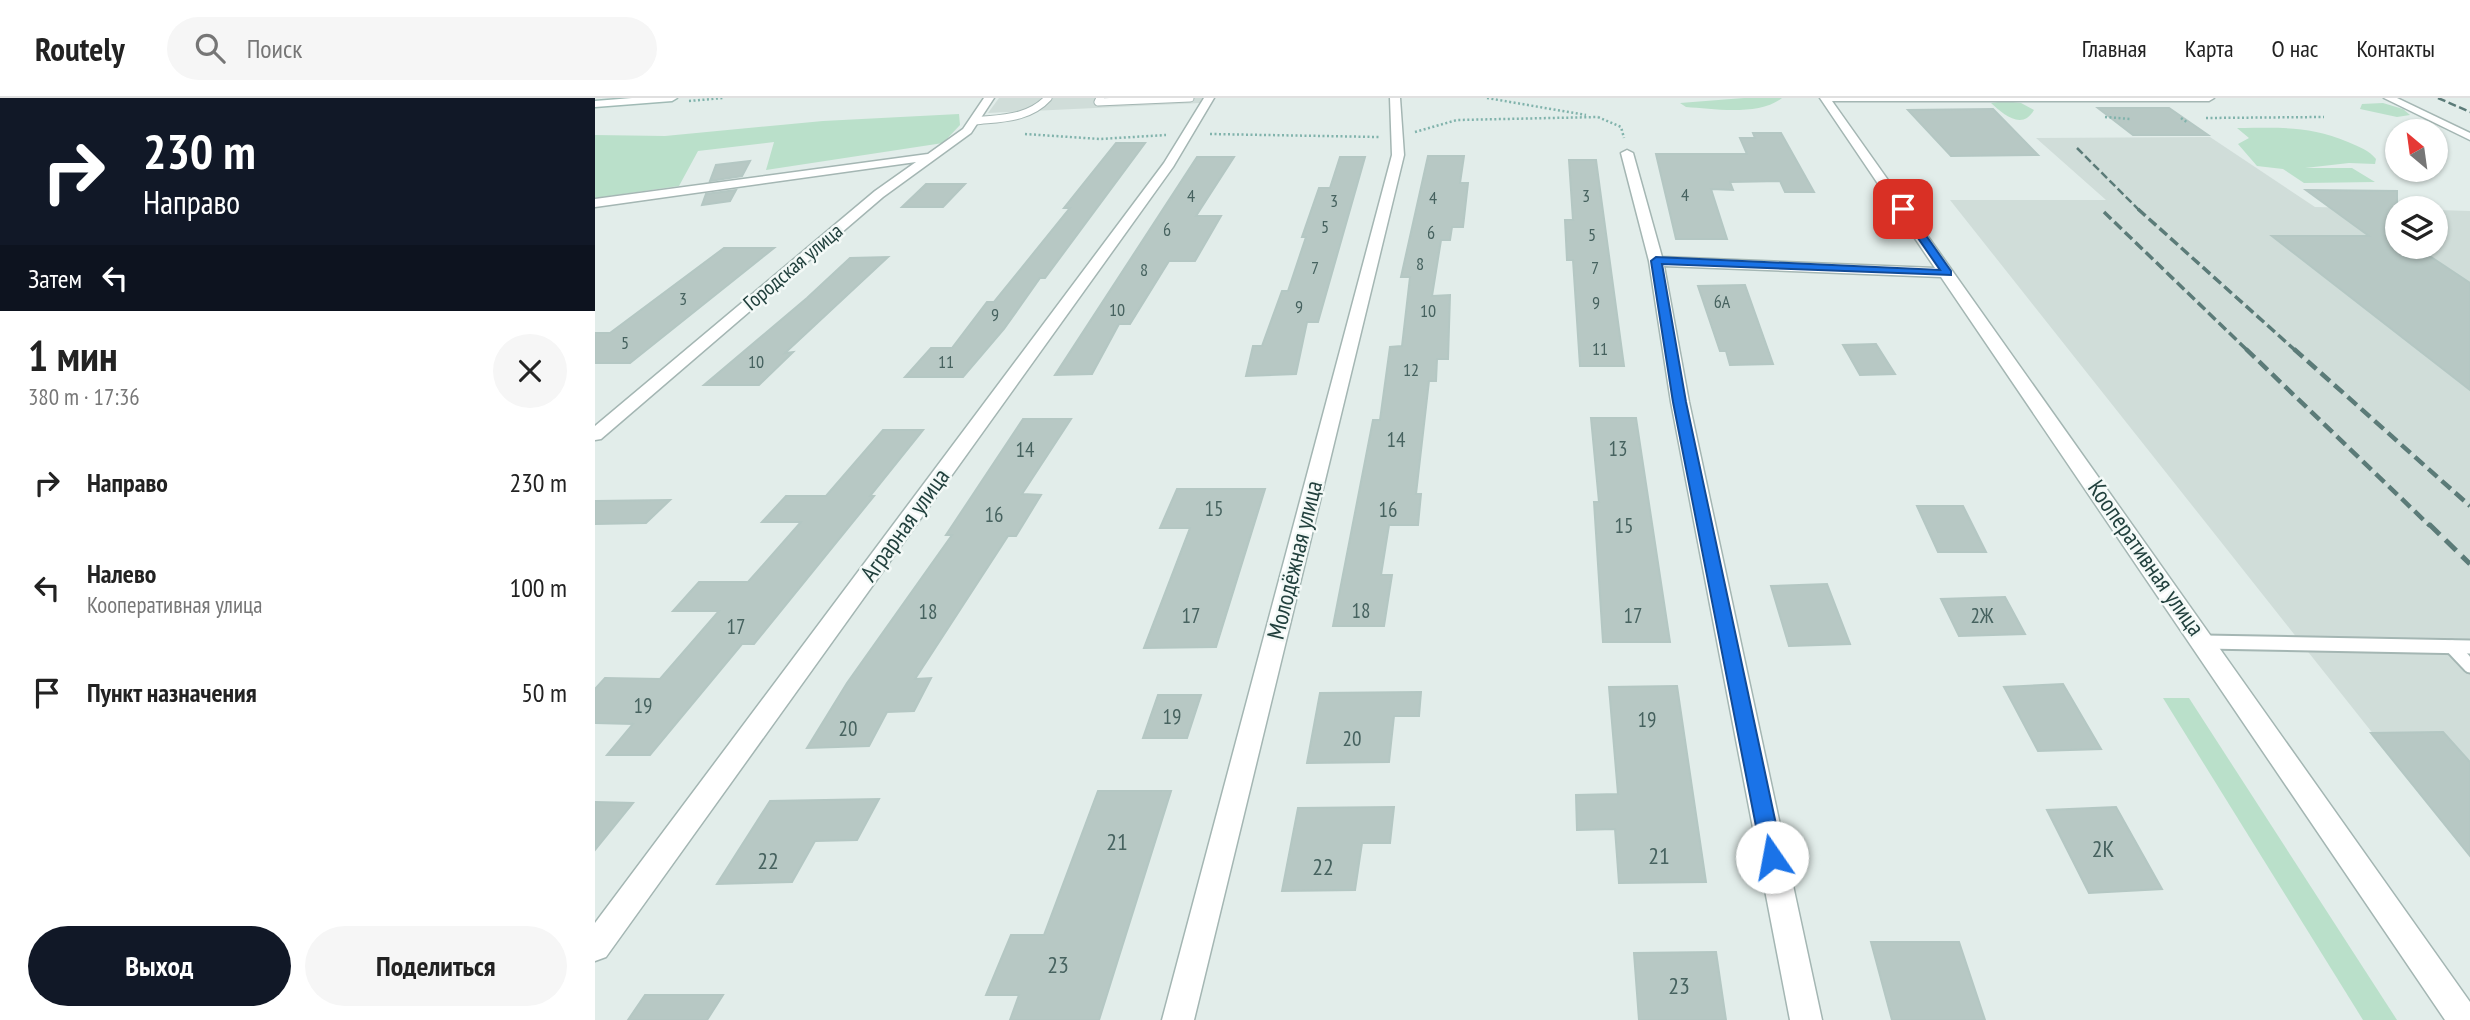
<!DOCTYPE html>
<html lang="ru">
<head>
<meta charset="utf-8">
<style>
	:root { --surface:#fff; --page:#f6f6f6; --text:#222; --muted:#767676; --line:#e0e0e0; --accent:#111827 }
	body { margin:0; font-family:"PT Sans Narrow",sans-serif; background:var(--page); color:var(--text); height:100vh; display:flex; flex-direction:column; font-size:26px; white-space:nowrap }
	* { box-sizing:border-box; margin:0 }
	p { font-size:23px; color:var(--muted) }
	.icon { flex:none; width:38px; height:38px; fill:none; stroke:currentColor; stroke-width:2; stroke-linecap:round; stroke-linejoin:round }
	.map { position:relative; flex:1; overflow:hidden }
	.details { display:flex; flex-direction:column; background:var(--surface); width:595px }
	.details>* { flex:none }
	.guide { background:#111827; color:#fff; overflow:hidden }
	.needle { width:46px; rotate:331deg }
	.fabs { position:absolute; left:1790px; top:21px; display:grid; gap:14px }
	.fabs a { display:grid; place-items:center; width:63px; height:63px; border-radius:50%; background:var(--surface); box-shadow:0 2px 5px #0004; font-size:35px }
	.pin { position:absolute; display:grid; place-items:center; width:60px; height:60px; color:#fff; margin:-30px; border-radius:14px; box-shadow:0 4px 10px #0006 }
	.me { position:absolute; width:77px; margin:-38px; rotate:348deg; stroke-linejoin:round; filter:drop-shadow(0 0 5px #0008) }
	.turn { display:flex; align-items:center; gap:24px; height:147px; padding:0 28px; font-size:32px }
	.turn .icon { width:91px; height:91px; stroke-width:2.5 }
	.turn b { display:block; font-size:49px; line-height:60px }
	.then { display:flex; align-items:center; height:66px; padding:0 28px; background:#0003; gap:14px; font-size:26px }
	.round { display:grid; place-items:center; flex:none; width:74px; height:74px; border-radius:37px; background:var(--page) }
	.overview { display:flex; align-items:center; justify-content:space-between; height:119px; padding:0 28px }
	h1 { font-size:42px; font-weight:700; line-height:52px }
	.button { display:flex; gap:14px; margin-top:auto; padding:14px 28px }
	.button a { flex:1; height:80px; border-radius:42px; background:var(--accent); color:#fff; font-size:28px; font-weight:700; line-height:80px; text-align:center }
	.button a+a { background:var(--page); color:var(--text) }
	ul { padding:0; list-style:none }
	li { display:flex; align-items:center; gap:21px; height:105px; padding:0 28px }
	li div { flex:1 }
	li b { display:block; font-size:26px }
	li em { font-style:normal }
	header { display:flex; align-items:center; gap:42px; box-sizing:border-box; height:98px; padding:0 35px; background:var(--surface); border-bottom:2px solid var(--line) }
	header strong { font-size:33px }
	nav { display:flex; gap:38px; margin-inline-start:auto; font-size:24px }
	.search { width:490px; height:63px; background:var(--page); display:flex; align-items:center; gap:18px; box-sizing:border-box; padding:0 24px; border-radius:38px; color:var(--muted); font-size:26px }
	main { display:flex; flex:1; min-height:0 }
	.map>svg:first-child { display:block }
</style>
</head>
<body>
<header>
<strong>Routely</strong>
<div class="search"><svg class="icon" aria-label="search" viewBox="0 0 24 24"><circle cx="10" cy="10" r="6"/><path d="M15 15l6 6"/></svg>Поиск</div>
<nav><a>Главная</a><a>Карта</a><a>О нас</a><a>Контакты</a></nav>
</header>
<main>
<section class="details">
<div class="guide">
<div class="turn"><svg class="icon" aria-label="right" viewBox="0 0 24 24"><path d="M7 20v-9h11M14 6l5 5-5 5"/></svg><div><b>230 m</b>Направо</div></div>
<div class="then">Затем<svg class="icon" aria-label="left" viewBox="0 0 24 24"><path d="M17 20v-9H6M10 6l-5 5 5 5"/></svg></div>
</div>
<div class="overview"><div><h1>1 мин</h1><p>380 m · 17:36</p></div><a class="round"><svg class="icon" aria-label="close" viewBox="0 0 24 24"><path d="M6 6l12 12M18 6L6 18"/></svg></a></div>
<ul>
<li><svg class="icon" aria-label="right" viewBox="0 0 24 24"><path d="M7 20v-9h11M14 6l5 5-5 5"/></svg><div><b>Направо</b></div><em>230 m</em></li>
<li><svg class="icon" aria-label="left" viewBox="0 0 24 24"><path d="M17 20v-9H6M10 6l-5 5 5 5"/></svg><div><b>Налево</b><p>Кооперативная улица</p></div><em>100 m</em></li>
<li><svg class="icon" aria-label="arrive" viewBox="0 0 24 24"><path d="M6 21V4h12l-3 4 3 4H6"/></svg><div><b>Пункт назначения</b></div><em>50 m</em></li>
</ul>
<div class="button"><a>Выход</a><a>Поделиться</a></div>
</section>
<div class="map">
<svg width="1875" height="922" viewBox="0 0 1875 922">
	<rect width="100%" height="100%" fill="#e2edea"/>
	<g fill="#d0ddd9">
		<polygon points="404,0 607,0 605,5 393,15"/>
		<polygon points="1615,39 1720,109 1802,111 1802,149 1841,149 1841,112 1875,113 1875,758 1355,102 1511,102 1441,40"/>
	</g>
	<g fill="#bae0ca">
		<path d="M1149,0H1187C1164,18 1119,11 1091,9L1085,5Z"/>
		<path d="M1410,3L1426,5L1439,12C1427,33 1408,16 1396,5Z"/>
		<polygon points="1788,5 1808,11 1815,17 1802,19 1765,11 1767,6"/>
		<polygon points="364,16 365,27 348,45 171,72 179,44 103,53 84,88 0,100 0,37 70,38 228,23"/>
		<path d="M1642,30C1684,30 1714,27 1753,44C1764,49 1774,52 1781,61L1780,66L1754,65L1710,70H1757L1780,84L1709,85L1688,71L1662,68L1643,46L1654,40Z"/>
		<polygon points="1568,600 1594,600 1802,922 1768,922"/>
	</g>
	<g fill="#b7c8c4" stroke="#b4c7c3" stroke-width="2">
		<polygon points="1503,10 1574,10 1613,37 1538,37"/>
		<polygon points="1398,11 1443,57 1356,58 1313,12"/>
		<polygon points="1158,35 1186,35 1219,94 1190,94 1185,83 1135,84 1138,92 1116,91 1132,141 1081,141 1061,56 1152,56 1145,40 1160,40"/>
		<polygon points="521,45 550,45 450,180 445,180 409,231 368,279 310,279 336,250 357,250 392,204 399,204 475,110 469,110"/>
		<polygon points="833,58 869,58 865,85 873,85 868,129 857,129 855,142 846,142 837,198 855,197 853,261 842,261 841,283 834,283 821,396 826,396 823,427 794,427 786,477 797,477 789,528 738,528 778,322 785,322 795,249 807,248 815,179 806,179"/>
		<polygon points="602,59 639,59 601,118 626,118 600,163 574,163 535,226 524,226 497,276 460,277"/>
		<polygon points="745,59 770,59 723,224 712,224 701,276 651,278 658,248 667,248 687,193 693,193 711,139 707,139 724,90 735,90"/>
		<polygon points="974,62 1001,62 1029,268 985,268 978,162 972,162 970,122 978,122"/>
		<polygon points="155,63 147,78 115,83 121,67"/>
		<polygon points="331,86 370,86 348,109 307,109"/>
		<polygon points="141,92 135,103 107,107 111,96"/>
		<polygon points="1711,92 1802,93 1802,149 1821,149 1875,185 1875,292 1677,138 1774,138"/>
		<polygon points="129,150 179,150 35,265 0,265 0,235 15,235"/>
		<polygon points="293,159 190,255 198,254 164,287 109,287 212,200 255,160"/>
		<polygon points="1150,187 1178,266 1135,267 1131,253 1125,253 1103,188"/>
		<polygon points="1281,246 1300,276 1265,277 1248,247"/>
		<polygon points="996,320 1041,320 1075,544 1008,544 999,404 1004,404"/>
		<polygon points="428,321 476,321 427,396 446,397 421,438 413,438 320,581 336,580 319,613 292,614 274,648 212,650 252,585 357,437 351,437"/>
		<polygon points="288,332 328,332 275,398 279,398 159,546 147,546 55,657 12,657 38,626 0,625 0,591 10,580 65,581 124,513 78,513 104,484 153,484 206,424 167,424 191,398 231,398"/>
		<polygon points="582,391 670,391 621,549 549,550 595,430 565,430"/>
		<polygon points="75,402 51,425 0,426 0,403"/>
		<polygon points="1322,408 1368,408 1391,454 1343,454"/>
		<polygon points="1232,486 1255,546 1194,548 1176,488"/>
		<polygon points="1410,499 1430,536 1364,538 1346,501"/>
		<polygon points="1468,586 1506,651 1443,653 1409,589"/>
		<polygon points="1082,588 1111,784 1024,785 1020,731 982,732 981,697 1023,696 1014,589"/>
		<polygon points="826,594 824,618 799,618 794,664 712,665 725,595"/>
		<polygon points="563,597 606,597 592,640 548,640"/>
		<polygon points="1848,634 1875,664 1875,758 1776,635"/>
		<polygon points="503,693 576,693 504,922 415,922 424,897 391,897 416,837 449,837"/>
		<polygon points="284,701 262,742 220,743 197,784 122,786 175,703"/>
		<polygon points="0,704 38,705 0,752"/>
		<polygon points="799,709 795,745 767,745 760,792 687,793 703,710"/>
		<polygon points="1521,709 1567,791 1494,795 1452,712"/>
		<polygon points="1276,844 1364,844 1390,922 1297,922"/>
		<polygon points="1121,854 1131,922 1044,922 1039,855"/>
		<polygon points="50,897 128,897 112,922 33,922"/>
	</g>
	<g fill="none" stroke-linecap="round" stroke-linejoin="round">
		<g stroke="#a4b6b3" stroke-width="9">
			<g id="lane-far1">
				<polyline points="505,0 503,4 595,0"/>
				<path d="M380,23C406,20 434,21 453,0"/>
			</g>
		</g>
		<g stroke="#a4b6b3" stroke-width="17">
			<g id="lane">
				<polyline points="1610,544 1875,549"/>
				<polyline points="1857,549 1875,568"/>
			</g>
		</g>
		<g stroke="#a4b6b3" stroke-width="3">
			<g id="street">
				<polygon points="389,0 399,0 376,35 288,99 6,341 0,342 0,328 280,93 321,64 0,109 0,101 333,56 368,31"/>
				<polygon points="609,0 619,0 578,69 11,859 0,863 0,825 569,65"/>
				<polygon points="795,0 805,0 809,57 599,922 567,922 797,57"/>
				<polygon points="1225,0 1619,0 1614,3 1237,3 1875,904 1875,922 1850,922 1346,179 1069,168 1094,304 1227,922 1195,922 1076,304 1054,163 1026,55 1032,52 1038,55 1067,159 1340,170"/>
				<polygon points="1789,0 1802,0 1875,35 1875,42"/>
			</g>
		</g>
		<g stroke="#a0bab5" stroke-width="3">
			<polygon id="secondary" points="37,0 82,0 77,3 0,9 0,3"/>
		</g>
		<g stroke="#81b3ac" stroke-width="2.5" stroke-dasharray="2 2.5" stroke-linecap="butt">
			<polyline points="892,0 991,17"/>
			<polyline points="94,3 128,0"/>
			<polyline points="1003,19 1026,29 1029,40"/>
			<polyline points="1510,19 1536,21"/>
			<polyline points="1586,20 1593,25"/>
			<polyline points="1611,20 1729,19"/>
			<polyline points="820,34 862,22 1003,19"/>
			<polyline points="430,36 505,41 571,37"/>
			<polyline points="615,36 784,39"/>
		</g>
		<use href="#lane-far1" stroke="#fff" stroke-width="7"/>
		<use href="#lane" stroke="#fff" stroke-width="13"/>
		<use href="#street" fill="#fff" fill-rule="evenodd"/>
		<use href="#secondary" fill="#fff" fill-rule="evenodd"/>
		<g stroke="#5b7b78" stroke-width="2.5" stroke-dasharray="8 3.5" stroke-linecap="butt">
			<polyline points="1843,0 1875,14"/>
			<polyline points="1482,50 1545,113"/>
		</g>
		<g stroke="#5b7b78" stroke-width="3.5" stroke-dasharray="10 4.5" stroke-linecap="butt">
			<polyline points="1543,111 1701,253"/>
			<polyline points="1509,114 1653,253"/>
		</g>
		<g stroke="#5b7b78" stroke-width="4.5" stroke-dasharray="12 6" stroke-linecap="butt">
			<polyline points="1651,251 1835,428"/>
			<polyline points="1699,251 1875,408"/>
		</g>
		<polyline stroke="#5b7b78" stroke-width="5" stroke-dasharray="15 8" stroke-linecap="butt" points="1834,426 1875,466"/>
	</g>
	<polygon fill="#1a73e8" stroke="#114b97" stroke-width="2" points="1308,108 1311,109 1356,173 1356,177 1067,166 1091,304 1188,759 1185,765 1177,768 1170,765 1167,759 1078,304 1056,163 1061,159 1345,172 1303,111"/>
	<g text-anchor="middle" stroke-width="5" stroke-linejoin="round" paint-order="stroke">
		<g font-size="18" fill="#46625f">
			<text x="1090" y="103">4</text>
			<text x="596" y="104">4</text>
			<text x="991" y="104">3</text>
			<text x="838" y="106">4</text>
			<text x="739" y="109">3</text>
			<text x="730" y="135">5</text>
			<text x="572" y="138">6</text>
			<text x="836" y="141">6</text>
			<text x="997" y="143">5</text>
			<text x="825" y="172">8</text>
			<text x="720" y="176">7</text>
			<text x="1000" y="176">7</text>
			<text x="549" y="178">8</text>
			<text x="88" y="207">3</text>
			<text x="1127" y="210">6А</text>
			<text x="1001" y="211">9</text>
			<text x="704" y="215">9</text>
			<text x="522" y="218">10</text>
			<text x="833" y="219">10</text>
			<text x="400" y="223">9</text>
			<text x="30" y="251">5</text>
			<text x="1005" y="257">11</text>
			<text x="161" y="270">10</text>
			<text x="351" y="270">11</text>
			<text x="816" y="278">12</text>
		</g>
		<g font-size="21" fill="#21403d" stroke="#f3f9f7">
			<text transform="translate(198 169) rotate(-40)" y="7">Городская улица</text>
		</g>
		<g font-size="21" fill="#46625f">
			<text x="801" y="349">14</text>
			<text x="1023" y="358">13</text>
			<text x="430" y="359">14</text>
			<text x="619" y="418">15</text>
			<text x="793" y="419">16</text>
			<text x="399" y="424">16</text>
			<text x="1029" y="435">15</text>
			<text x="766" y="520">18</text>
			<text x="333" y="521">18</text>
			<text x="596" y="525">17</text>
			<text x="1038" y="525">17</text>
			<text x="1387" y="525">2Ж</text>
			<text x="141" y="536">17</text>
			<text x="48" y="615">19</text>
			<text x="577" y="626">19</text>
			<text x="1052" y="629">19</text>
			<text x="253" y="638">20</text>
			<text x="757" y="648">20</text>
		</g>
		<g font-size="24" fill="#21403d" stroke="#f3f9f7">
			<text transform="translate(310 427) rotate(-54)" y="8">Аграрная улица</text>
			<text transform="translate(1551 460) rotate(55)" y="8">Кооперативная улица</text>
			<text transform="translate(700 462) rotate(-76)" y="8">Молодёжная улица</text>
		</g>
		<g font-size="24" fill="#46625f">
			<text x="522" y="752">21</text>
			<text x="1508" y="759">2К</text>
			<text x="1064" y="766">21</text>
			<text x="173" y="771">22</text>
			<text x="728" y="777">22</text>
			<text x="463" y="875">23</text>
			<text x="1084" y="896">23</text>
		</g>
	</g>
</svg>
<div class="fabs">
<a><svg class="needle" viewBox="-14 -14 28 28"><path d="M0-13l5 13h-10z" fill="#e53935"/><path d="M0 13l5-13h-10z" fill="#767676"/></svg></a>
<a><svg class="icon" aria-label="layers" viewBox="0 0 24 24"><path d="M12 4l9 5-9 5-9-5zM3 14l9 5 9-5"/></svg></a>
</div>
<div class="pin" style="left:1308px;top:111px;background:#d93025"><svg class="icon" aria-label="arrive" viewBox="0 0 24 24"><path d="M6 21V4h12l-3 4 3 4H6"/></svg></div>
<svg class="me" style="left:1177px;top:759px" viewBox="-20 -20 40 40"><circle r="19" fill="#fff"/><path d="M0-13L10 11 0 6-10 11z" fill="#1a73e8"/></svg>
</div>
</main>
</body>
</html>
